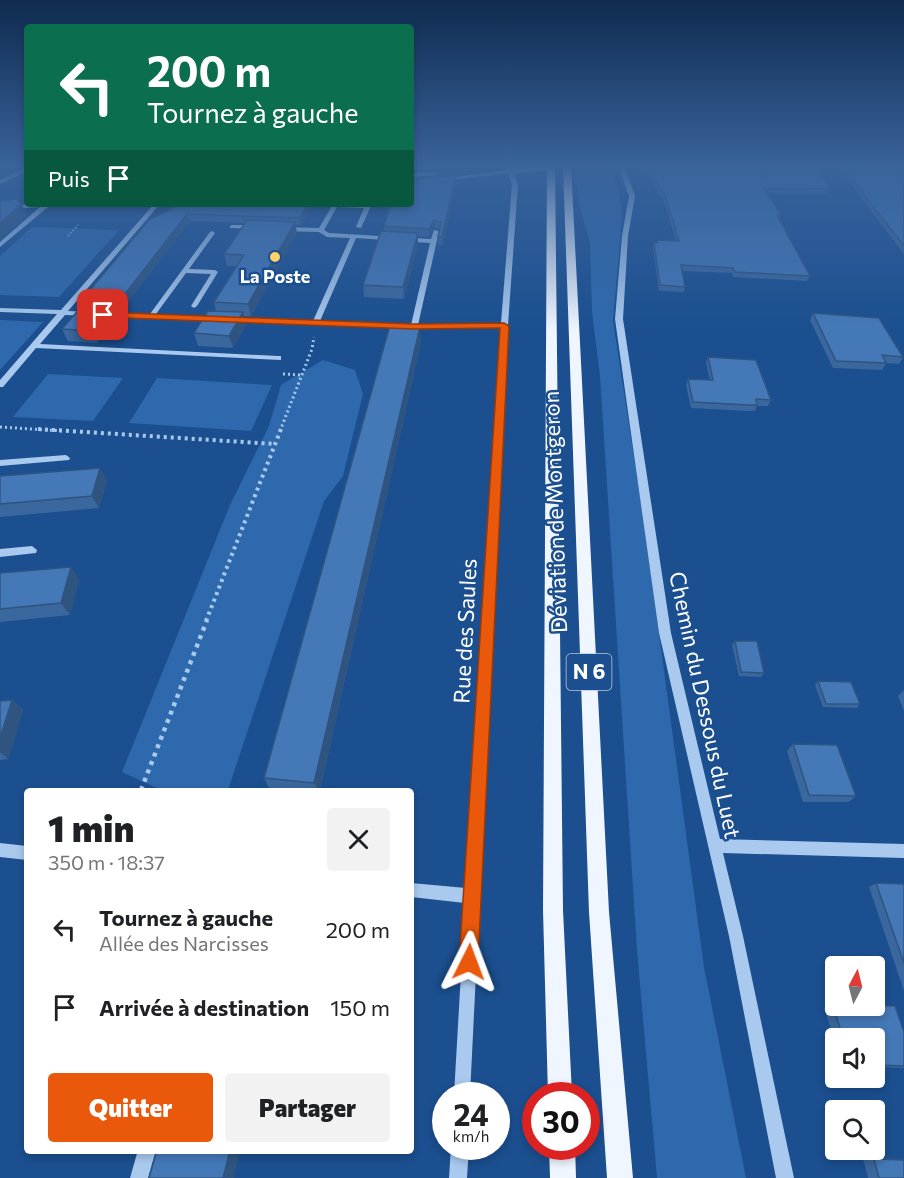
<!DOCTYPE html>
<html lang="fr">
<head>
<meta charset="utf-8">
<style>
	:root { --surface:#fff; --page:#f2f2f2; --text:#202124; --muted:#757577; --accent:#ea580c }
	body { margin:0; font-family:Commissioner,sans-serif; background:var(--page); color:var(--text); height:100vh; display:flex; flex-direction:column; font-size:22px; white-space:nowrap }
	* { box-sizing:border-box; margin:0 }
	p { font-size:20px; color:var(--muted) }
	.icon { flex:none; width:33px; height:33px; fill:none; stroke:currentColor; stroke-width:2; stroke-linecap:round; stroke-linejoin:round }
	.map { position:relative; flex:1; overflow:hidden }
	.sheet { position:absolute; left:24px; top:788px; width:390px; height:366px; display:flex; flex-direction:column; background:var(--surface); border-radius:6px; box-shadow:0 3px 9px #0003 }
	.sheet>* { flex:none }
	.top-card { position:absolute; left:24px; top:24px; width:390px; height:183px; border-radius:6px; box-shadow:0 3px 9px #0003; background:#0b6e4f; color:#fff; overflow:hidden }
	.needle { width:39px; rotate:7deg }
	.fabs { position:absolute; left:825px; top:956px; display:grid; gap:12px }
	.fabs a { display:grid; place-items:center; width:60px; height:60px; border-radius:6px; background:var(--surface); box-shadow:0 3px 9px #0003; font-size:30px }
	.speed { position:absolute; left:432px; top:1082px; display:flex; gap:12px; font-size:30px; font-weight:700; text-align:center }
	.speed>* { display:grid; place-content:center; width:78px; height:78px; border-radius:50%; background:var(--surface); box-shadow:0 3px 9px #0003; line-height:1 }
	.speed small { font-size:15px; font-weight:400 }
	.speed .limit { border:9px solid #d22; background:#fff; color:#111 }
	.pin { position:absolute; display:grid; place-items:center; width:51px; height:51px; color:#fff; margin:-26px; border-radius:12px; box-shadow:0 3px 9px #0006 }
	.me { position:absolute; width:66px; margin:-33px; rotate:3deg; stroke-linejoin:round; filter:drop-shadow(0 0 4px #0008) }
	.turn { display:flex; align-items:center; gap:21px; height:126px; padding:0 24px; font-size:27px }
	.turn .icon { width:78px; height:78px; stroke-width:2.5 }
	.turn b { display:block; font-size:42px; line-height:51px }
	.then { display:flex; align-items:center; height:57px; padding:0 24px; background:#0003; gap:12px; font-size:22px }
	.round { display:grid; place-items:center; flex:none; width:63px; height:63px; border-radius:6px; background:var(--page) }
	.headline { display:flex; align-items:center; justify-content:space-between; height:102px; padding:0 24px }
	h1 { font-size:36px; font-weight:800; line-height:45px }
	.action { display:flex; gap:12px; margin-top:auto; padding:12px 24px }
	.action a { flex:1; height:69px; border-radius:6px; background:var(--accent); color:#fff; font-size:24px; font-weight:800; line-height:69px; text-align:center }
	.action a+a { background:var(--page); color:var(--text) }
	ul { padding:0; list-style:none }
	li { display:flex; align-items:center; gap:18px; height:78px; padding:0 24px }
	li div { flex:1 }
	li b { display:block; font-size:22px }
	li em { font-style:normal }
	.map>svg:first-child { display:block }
</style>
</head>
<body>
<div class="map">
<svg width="904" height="1178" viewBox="0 0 904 1178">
	<rect width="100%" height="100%" fill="#1b4f8f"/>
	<g fill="#2e69ad">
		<polygon points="594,166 611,166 619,193 622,216 613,321 643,515 704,967 746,1178 657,1178 637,950 600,376 592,312 590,243 580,209 575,168"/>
		<polygon points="32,227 119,230 59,297 0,295 0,256"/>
		<polygon points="0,320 43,322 0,370"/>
		<polygon points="323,360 355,370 363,394 343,476 324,501 228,790 161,790 122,772 230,505 269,426 281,385"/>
		<polygon points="48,374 123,378 93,421 13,417"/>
		<polygon points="157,378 272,385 251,431 129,423"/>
	</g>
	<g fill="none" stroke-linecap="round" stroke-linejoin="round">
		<polyline stroke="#a9c9ee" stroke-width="2" stroke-dasharray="1.5 2" stroke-linecap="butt" points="68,236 78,225"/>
		<g stroke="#a9c9ee" stroke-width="3" stroke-dasharray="2 3" stroke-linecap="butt">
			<polyline points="283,374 302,375"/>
			<polyline points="0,427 63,431"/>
			<polyline points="280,431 312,349 314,337"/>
		</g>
		<g stroke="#a9c9ee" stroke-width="4" stroke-dasharray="3 4" stroke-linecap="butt">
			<polyline points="38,429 275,444"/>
			<polyline points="206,621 281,429"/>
		</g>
		<polyline stroke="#a9c9ee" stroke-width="4.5" stroke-dasharray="4 5" stroke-linecap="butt" points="141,790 207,620"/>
		<g fill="#a9c9ee" fill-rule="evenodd">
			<path d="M505,166H511L518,184L508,325L470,1095H454L465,903L411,897V883L466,888L500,327L414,329L232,322L228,320L232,318L313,321L350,238L327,237L319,232L282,231L279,229L282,227L319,228L333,204H368L371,206L361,228L356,227L364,208L337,207L324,230L329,233L431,239L434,230L439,231L418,325L501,323L512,184L508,173L443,181L440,179L507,170ZM356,238L430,243L411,325L320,321Z"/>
			<polygon points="618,166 624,166 635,196 628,236 623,319 671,633 720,839 904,844 904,858 723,853 743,936 794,1178 776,1178 729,936 659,633 615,319 622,236 629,196"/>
			<polygon points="27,167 27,171 0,184 0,180"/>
			<polygon points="437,172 435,175 411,177 411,173"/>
			<polygon points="35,204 64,204 48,207 0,247 0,242 40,207 0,210 0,206"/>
			<polygon points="154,204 160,204 68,311 150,314 210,232 212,231 215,233 189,269 215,270 218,272 197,306 194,308 191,306 211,274 186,273 156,314 216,317 220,319 219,321 65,315 40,344 278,356 281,356 281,360 36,348 3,387 0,387 0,380 57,314 0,312 0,308 61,310"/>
			<polygon points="232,225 254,225 257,227 254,229 230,228 230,226"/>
			<polygon points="66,455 70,458 69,460 0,466 0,460"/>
			<polygon points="32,546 37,550 36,553 0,557 0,549"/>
			<polygon points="0,843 27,846 27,860 0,857"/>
			<polygon points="451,1146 469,1146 467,1178 449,1178"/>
			<polygon points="138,1150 156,1150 148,1178 130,1178"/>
		</g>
		<g fill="#f0f6ff" fill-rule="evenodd">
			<polygon points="547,166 555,166 563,910 572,1095 548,1095 543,910"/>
			<polygon points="563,166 571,166 609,912 633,1178 607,1178 589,912"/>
			<polygon points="549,1146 575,1146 576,1178 550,1178"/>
		</g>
		<polyline stroke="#a9c9ee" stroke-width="6" points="511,171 556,166"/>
	</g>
	<g fill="#3a679d">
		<polygon points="411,166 458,166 458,170 457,173 437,176 437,170 411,171"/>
		<polygon points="646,166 830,166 821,173 830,189 828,194 767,193 781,215 780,219 810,276 807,281 733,277 732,273 682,271 685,287 684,292 659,291 653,248 654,243 656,243 657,240 676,241 663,197 660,197"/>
		<polygon points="837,166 904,166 904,254"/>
		<polygon points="456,182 443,245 438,244 440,229 434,228 429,237 418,236 418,244 404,299 364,297 363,285 384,231 384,226 390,208 382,207 382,204 411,204"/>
		<polygon points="180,204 313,205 301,225 295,225 297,233 251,316 244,316 246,325 233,348 198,346 194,333 216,311 214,302 236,266 227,266 224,254 245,223 190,221 121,311 111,310 115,319 98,343 68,341 62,329 88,306 85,296"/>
		<polygon points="813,313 903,357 899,364 886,363 882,370 833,368 810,320"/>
		<polygon points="421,342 320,790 270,790 264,778"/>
		<polygon points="708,357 771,400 768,406 757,406 755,411 747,411 691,408 686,385 688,379 710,380 706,363"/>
		<polygon points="0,476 107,480 99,508 0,517"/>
		<polygon points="0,573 79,579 70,615 0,622"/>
		<polygon points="735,641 764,673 761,677 739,676 732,645"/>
		<polygon points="818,681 860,704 857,708 823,707 815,685"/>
		<polygon points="904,690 904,711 898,696"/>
		<polygon points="12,700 23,710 8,759 0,760 0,701"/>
		<polygon points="793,744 856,796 849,802 803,802 787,751"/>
		<polygon points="876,883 904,884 904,991 869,887"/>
		<polygon points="833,1005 904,1032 904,1068 874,1067 874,1038 836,1038 836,1044 824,1008"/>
		<polygon points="863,1158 904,1159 904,1178 868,1178"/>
	</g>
	<g fill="#305480">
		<polygon points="0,166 8,166 0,170"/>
		<polygon points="458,166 457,173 437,176 437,169"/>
		<polygon points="825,166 830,166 817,175 819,170"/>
		<polygon points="456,175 456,182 443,245 442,237"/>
		<polygon points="22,204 27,216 0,239 0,223"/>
		<polygon points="308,204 313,205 301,225 300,218"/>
		<polygon points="187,214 190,221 121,311 118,303"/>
		<polygon points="434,220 434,228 429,237 429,229"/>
		<polygon points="295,222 297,233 251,316 248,304"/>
		<polygon points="418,233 418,244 404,299 403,287"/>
		<polygon points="110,307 115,319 98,343 92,331"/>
		<polygon points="243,312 246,325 233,348 229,336"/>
		<polygon points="420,327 421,342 320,790 318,790 314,783"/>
		<polygon points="100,468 107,480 99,508 92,496"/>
		<polygon points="71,567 79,579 70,615 61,603"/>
		<polygon points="12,700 23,710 8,759 0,752 0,738"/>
		<polygon points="230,1150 240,1150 234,1178 223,1178"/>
	</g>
	<g fill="#4478b7" stroke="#305480" stroke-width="1.5">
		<polygon points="438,166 458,166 437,169"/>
		<polygon points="650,166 825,166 819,170 830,189 764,188 781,215 777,215 810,276 735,272 733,268 681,265 685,287 660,285 654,243 657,243 657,240 679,241 664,192 661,192"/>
		<polygon points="842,166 904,166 904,246"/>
		<polygon points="456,175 442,237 438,237 441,222 434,220 429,229 384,226 391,204 411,204 411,180"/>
		<polygon points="17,199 22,204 0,223 0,201"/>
		<polygon points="180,204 308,204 300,218 187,214 118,303 86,300 89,296 85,296 149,220"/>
		<polygon points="247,220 295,222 248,304 214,302 244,255 224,254"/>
		<polygon points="381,231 418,233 403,287 363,285"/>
		<polygon points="82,306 110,307 92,331 62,329"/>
		<polygon points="208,311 243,312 229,336 194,333"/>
		<polygon points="813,313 879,318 903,357 882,355 886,363 836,361"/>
		<polygon points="390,325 420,327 314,783 264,778"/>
		<polygon points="708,357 756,360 771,400 756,399 757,405 749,405 693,402 688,379 713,380"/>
		<polygon points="100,468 92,496 0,504 0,476"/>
		<polygon points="71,567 61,603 0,609 0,573"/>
		<polygon points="735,641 757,641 764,673 741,672"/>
		<polygon points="818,681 851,682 860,704 826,704"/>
		<polygon points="12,700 0,738 0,701"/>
		<polygon points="793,744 837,745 856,796 809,795"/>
		<polygon points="876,883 904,884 904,963"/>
		<polygon points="833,1005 895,1006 904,1032 904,1066 874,1065 874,1038 843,1038"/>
		<polygon points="157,1150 230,1150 223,1178 149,1178"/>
		<polygon points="874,1159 904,1160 904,1178 879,1178"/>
	</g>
	<linearGradient id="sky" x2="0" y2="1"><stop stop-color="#0f2b4f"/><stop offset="0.5" stop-color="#39639b"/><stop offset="1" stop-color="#39639b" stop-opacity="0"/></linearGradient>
	<rect width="904" height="331" fill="url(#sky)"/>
	<polygon fill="#ea580c" stroke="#983908" stroke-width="1.5" points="103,312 414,324 504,323 509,326 478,962 476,969 469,972 462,969 459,962 500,328 414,329 100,317 100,313"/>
	<circle fill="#ffd166" stroke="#1b4f8f" stroke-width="2" cx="275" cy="257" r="6"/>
	<g text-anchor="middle" stroke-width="5" stroke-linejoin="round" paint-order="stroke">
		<g font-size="18" font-weight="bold" fill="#fff" stroke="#1b4f8f">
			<text x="275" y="283">La Poste</text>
		</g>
		<rect fill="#1b4f8f" stroke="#bbcadd" stroke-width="1.5" x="566.5" y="654" width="45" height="36" rx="4.5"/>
		<g font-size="21" font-weight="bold" fill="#fff">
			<text x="589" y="679">N 6</text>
		</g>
		<g font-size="22" fill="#fff" stroke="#1b4f8f">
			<text transform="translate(555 512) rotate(-92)" y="8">Déviation de Montgeron</text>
			<text transform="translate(465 631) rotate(-87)" y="8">Rue des Saules</text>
			<text transform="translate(705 705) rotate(78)" y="8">Chemin du Dessous du Luet</text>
		</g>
	</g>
</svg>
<div class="fabs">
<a><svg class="needle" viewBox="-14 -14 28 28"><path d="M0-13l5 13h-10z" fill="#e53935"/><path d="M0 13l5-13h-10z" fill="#757577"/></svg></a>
<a><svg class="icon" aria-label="sound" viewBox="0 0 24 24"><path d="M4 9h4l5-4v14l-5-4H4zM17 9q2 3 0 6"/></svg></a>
<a><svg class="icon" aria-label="search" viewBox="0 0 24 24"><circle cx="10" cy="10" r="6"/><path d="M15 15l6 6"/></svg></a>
</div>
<div class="speed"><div>24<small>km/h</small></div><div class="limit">30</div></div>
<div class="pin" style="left:103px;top:315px;background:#d93025"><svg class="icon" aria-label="arrive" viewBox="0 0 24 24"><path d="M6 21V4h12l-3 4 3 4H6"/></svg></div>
<svg class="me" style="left:469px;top:962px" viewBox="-20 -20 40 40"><path d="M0-17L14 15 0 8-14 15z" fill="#ea580c" stroke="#fff" stroke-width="4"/></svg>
<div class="top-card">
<div class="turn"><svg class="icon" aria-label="left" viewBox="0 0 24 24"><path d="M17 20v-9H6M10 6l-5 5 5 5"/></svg><div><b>200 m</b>Tournez à gauche</div></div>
<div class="then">Puis<svg class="icon" aria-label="arrive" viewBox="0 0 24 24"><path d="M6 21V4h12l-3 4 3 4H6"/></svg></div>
</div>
<section class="sheet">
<div class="headline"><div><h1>1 min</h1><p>350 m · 18:37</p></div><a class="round"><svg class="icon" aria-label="close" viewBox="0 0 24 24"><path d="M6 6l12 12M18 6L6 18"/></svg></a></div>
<ul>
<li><svg class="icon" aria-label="left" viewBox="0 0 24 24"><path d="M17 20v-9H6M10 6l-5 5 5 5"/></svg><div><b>Tournez à gauche</b><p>Allée des Narcisses</p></div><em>200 m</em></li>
<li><svg class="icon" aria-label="arrive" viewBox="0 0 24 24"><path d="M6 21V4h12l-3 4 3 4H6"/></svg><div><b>Arrivée à destination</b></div><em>150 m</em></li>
</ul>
<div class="action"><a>Quitter</a><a>Partager</a></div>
</section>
</div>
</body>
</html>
